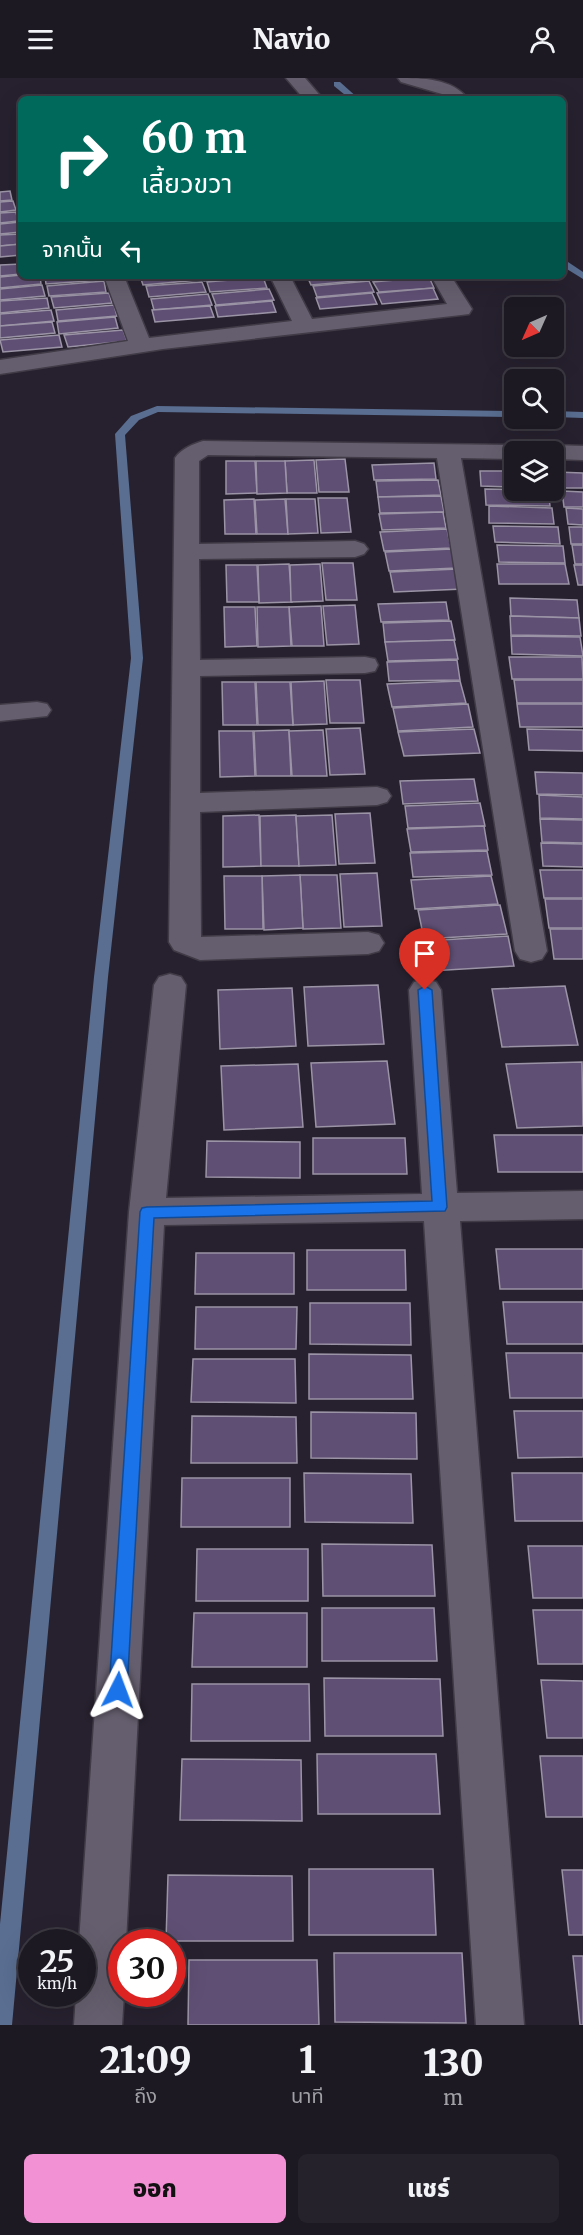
<!DOCTYPE html>
<html lang="th">
<head>
<meta charset="utf-8">
<style>
	:root { --surface:#1d1923; --page:#25222b; --text:#f1f3f6; --muted:#a0a0a6; --line:#3b3841; --accent:#f391d5 }
	body { margin:0; font-family:Merriweather,"Noto Sans Thai",serif; background:var(--page); color:var(--text); height:100vh; display:flex; flex-direction:column; font-size:22px; white-space:nowrap }
	* { box-sizing:border-box; margin:0 }
	p { font-size:20px; color:var(--muted) }
	.icon { flex:none; width:33px; height:33px; fill:none; stroke:currentColor; stroke-width:2; stroke-linecap:round; stroke-linejoin:round }
	.map { position:relative; height:1947px; overflow:hidden }
	.panel { display:flex; flex-direction:column; background:var(--surface); flex:1 }
	.panel>* { flex:none }
	.top-card { position:absolute; left:18px; top:18px; width:548px; height:183px; border-radius:9px; box-shadow:0 6px 24px #0002,0 0 0 2px var(--line); background:#00695c; color:#fff; overflow:hidden }
	.needle { width:39px; rotate:225deg }
	.tools { position:absolute; left:504px; top:219px; display:grid; gap:12px }
	.tools a { display:grid; place-items:center; width:60px; height:60px; border-radius:9px; background:var(--surface); box-shadow:0 6px 24px #0002,0 0 0 2px var(--line); font-size:30px }
	.speed { position:absolute; left:18px; top:1851px; display:flex; gap:12px; font-size:30px; font-weight:700; text-align:center }
	.speed>* { display:grid; place-content:center; width:78px; height:78px; border-radius:50%; background:var(--surface); box-shadow:0 6px 24px #0002,0 0 0 2px var(--line); line-height:1 }
	.speed small { font-size:15px; font-weight:400 }
	.speed .limit { border:9px solid #d22; background:#fff; color:#111 }
	.pin { position:absolute; display:grid; place-items:center; width:51px; height:51px; color:#fff; margin:-62px -26px; border-radius:50% 50% 50% 0; rotate:-45deg; box-shadow:0 0 6px #0007 }
	.pin .icon { rotate:45deg }
	.me { position:absolute; width:66px; margin:-33px; rotate:3deg; stroke-linejoin:round; filter:drop-shadow(0 0 4px #0008) }
	.turn { display:flex; align-items:center; gap:21px; height:126px; padding:0 24px; font-size:27px }
	.turn .icon { width:78px; height:78px; stroke-width:2.5 }
	.turn b { display:block; font-size:42px; line-height:51px }
	.then { display:flex; align-items:center; height:57px; padding:0 24px; background:#0003; gap:12px; font-size:22px }
	.eta { display:flex; justify-content:space-evenly; align-items:center; height:102px; text-align:center }
	.eta b { font-size:36px; font-weight:800; line-height:42px }
	.primary-button { display:flex; gap:12px; margin-top:auto; padding:12px 24px }
	.primary-button a { flex:1; height:69px; border-radius:9px; background:var(--accent); color:#111; font-size:24px; font-weight:800; line-height:69px; text-align:center }
	.primary-button a+a { background:var(--page); color:var(--text) }
	header { display:flex; justify-content:space-between; align-items:center; height:78px; padding:0 24px; background:var(--surface); font-size:27px; font-weight:800 }
	.map>svg:first-child { display:block }
</style>
</head>
<body>
<header><svg class="icon" aria-label="menu" viewBox="0 0 24 24"><path d="M4 6h16M4 12h16M4 18h16"/></svg>Navio<svg class="icon" aria-label="person" viewBox="0 0 24 24"><circle cx="12" cy="8" r="4"/><path d="M4 21q1-7 8-7t8 7"/></svg></header>
<div class="map">
<svg width="583" height="1947" viewBox="0 0 583 1947">
	<rect width="100%" height="100%" fill="#27212f"/>
	<g fill="none" stroke-linecap="round" stroke-linejoin="round">
		<g fill="#596e91" fill-rule="evenodd">
			<polygon points="334,4 340,4 359,21 350,21 334,8"/>
			<polygon points="562,180 583,194 583,201 562,188"/>
			<polygon points="157,328 514,333 514,339 158,334 139,342 125,357 143,580 108,899 12,1947 0,1947 0,1846 94,899 131,580 115,356 131,338"/>
			<polygon points="554,333 583,334 583,340 554,339"/>
		</g>
	</g>
	<g fill="#5f4f74" stroke="#9b94a6" stroke-width="1.5">
		<polygon points="10,113 12,122 0,123 0,114"/>
		<polygon points="13,123 16,132 0,134 0,124"/>
		<polygon points="16,134 18,143 0,145 0,135"/>
		<polygon points="20,144 21,154 0,156 0,146"/>
		<polygon points="21,156 21,166 0,168 0,157"/>
		<polygon points="21,166 21,177 0,179 0,168"/>
		<polygon points="21,186 21,196 0,198 0,187"/>
		<polygon points="21,197 40,198 41,206 0,210 0,199"/>
		<polygon points="45,198 102,198 103,202 46,206"/>
		<polygon points="140,198 198,198 199,202 143,207"/>
		<polygon points="203,198 258,198 204,203"/>
		<polygon points="307,198 365,198 367,202 311,207"/>
		<polygon points="369,198 419,198 372,202"/>
		<polygon points="263,199 267,210 210,214 207,204"/>
		<polygon points="429,199 434,210 379,214 373,204"/>
		<polygon points="104,203 106,214 49,218 47,208"/>
		<polygon points="369,203 374,214 317,219 313,208"/>
		<polygon points="202,204 206,214 149,219 146,208"/>
		<polygon points="42,207 45,218 0,222 0,211"/>
		<polygon points="433,210 438,221 382,226 377,215"/>
		<polygon points="269,211 274,222 216,227 212,216"/>
		<polygon points="109,215 112,225 54,230 51,219"/>
		<polygon points="372,215 377,226 320,231 316,220"/>
		<polygon points="208,216 212,227 154,232 151,221"/>
		<polygon points="47,220 49,230 0,235 0,223"/>
		<polygon points="272,223 276,234 218,239 215,228"/>
		<polygon points="114,227 117,238 58,243 56,232"/>
		<polygon points="210,228 214,239 155,244 152,232"/>
		<polygon points="51,232 54,243 0,248 0,236"/>
		<polygon points="115,239 118,250 59,256 57,244"/>
		<polygon points="52,244 55,255 0,260 0,248"/>
		<polygon points="123,252 127,263 68,269 64,257"/>
		<polygon points="59,257 62,269 3,274 0,262"/>
		<polygon points="345,381 349,414 319,414 316,382"/>
		<polygon points="314,382 317,415 287,415 285,383"/>
		<polygon points="226,383 255,383 257,415 226,416"/>
		<polygon points="256,383 285,383 287,415 257,416"/>
		<polygon points="434,385 436,401 374,402 372,387"/>
		<polygon points="480,393 514,393 514,409 481,408"/>
		<polygon points="556,394 583,395 583,410 558,410"/>
		<polygon points="438,402 441,417 378,419 376,403"/>
		<polygon points="485,411 548,412 550,428 486,427"/>
		<polygon points="562,413 583,414 583,429 564,429"/>
		<polygon points="441,418 444,434 380,435 378,419"/>
		<polygon points="318,420 347,420 351,454 321,455"/>
		<polygon points="254,421 256,456 225,456 224,422"/>
		<polygon points="285,421 288,456 257,456 255,422"/>
		<polygon points="286,421 315,421 318,455 288,456"/>
		<polygon points="489,428 552,430 554,446 489,445"/>
		<polygon points="566,430 583,431 583,447 568,446"/>
		<polygon points="443,434 446,450 382,452 379,436"/>
		<polygon points="493,448 558,449 560,466 495,464"/>
		<polygon points="569,449 583,449 583,466 571,466"/>
		<polygon points="447,451 451,470 384,473 380,454"/>
		<polygon points="497,467 563,468 565,485 499,484"/>
		<polygon points="572,467 583,467 583,486 575,486"/>
		<polygon points="452,471 457,490 389,493 385,474"/>
		<polygon points="322,485 353,485 357,522 326,522"/>
		<polygon points="289,486 292,524 259,525 258,487"/>
		<polygon points="320,486 323,523 291,524 290,487"/>
		<polygon points="497,486 565,486 569,506 499,506"/>
		<polygon points="226,487 257,487 259,524 227,524"/>
		<polygon points="574,487 583,487 583,507 578,507"/>
		<polygon points="458,491 463,511 394,514 390,494"/>
		<polygon points="510,520 577,522 579,540 511,538"/>
		<polygon points="446,524 449,542 381,544 378,526"/>
		<polygon points="355,527 359,566 327,567 323,528"/>
		<polygon points="321,528 324,568 292,568 289,529"/>
		<polygon points="224,529 255,529 257,568 225,569"/>
		<polygon points="257,529 289,529 291,568 258,569"/>
		<polygon points="510,538 579,540 581,558 511,557"/>
		<polygon points="451,543 455,562 385,564 383,545"/>
		<polygon points="511,558 580,559 583,578 512,576"/>
		<polygon points="454,562 458,581 388,583 385,564"/>
		<polygon points="509,579 582,579 583,601 512,601"/>
		<polygon points="457,582 460,602 389,603 387,584"/>
		<polygon points="326,602 360,602 364,645 330,645"/>
		<polygon points="514,602 583,602 583,625 517,625"/>
		<polygon points="324,603 327,646 293,647 291,604"/>
		<polygon points="460,603 466,625 392,629 387,606"/>
		<polygon points="222,604 255,604 257,647 223,647"/>
		<polygon points="256,604 290,604 293,647 258,647"/>
		<polygon points="468,626 473,649 398,653 393,630"/>
		<polygon points="517,626 583,626 583,649 520,649"/>
		<polygon points="360,650 365,696 330,697 326,651"/>
		<polygon points="474,651 480,675 404,678 398,654"/>
		<polygon points="527,651 583,652 583,673 529,672"/>
		<polygon points="289,652 291,698 256,698 254,653"/>
		<polygon points="323,652 327,698 292,698 289,653"/>
		<polygon points="219,653 253,653 255,698 220,699"/>
		<polygon points="535,694 583,695 583,717 537,716"/>
		<polygon points="474,701 478,723 403,726 400,703"/>
		<polygon points="539,717 583,719 583,741 540,740"/>
		<polygon points="480,725 485,748 408,750 405,728"/>
		<polygon points="370,735 375,785 339,786 335,736"/>
		<polygon points="259,737 261,788 223,789 223,738"/>
		<polygon points="296,737 299,788 261,788 260,738"/>
		<polygon points="332,737 336,787 299,788 296,738"/>
		<polygon points="540,741 583,742 583,765 542,764"/>
		<polygon points="484,748 488,772 411,774 407,751"/>
		<polygon points="541,765 583,766 583,789 543,788"/>
		<polygon points="487,773 492,797 413,799 410,775"/>
		<polygon points="540,792 583,792 583,820 544,820"/>
		<polygon points="377,795 382,848 344,849 340,796"/>
		<polygon points="300,797 337,797 341,850 303,851"/>
		<polygon points="300,797 303,850 264,852 262,798"/>
		<polygon points="224,798 262,798 263,851 225,851"/>
		<polygon points="491,798 498,826 415,831 411,802"/>
		<polygon points="545,821 583,821 583,850 549,850"/>
		<polygon points="500,827 507,856 424,861 418,832"/>
		<polygon points="550,851 583,851 583,881 554,881"/>
		<polygon points="508,858 514,888 430,893 424,863"/>
		<polygon points="378,907 384,966 308,968 304,909"/>
		<polygon points="565,908 578,967 502,969 492,911"/>
		<polygon points="292,910 296,968 220,971 218,912"/>
		<polygon points="387,983 395,1046 316,1049 311,985"/>
		<polygon points="582,984 583,1048 517,1050 506,986"/>
		<polygon points="298,986 303,1049 224,1052 221,988"/>
		<polygon points="494,1057 583,1057 583,1094 498,1094"/>
		<polygon points="313,1060 405,1060 407,1096 313,1096"/>
		<polygon points="207,1063 300,1064 300,1100 206,1099"/>
		<polygon points="496,1171 583,1171 583,1211 500,1211"/>
		<polygon points="307,1172 405,1172 406,1212 307,1212"/>
		<polygon points="196,1175 294,1175 294,1216 195,1216"/>
		<polygon points="503,1224 583,1224 583,1266 507,1266"/>
		<polygon points="310,1225 410,1225 411,1267 310,1266"/>
		<polygon points="196,1229 297,1229 296,1271 195,1271"/>
		<polygon points="506,1275 583,1275 583,1320 510,1320"/>
		<polygon points="309,1276 411,1277 413,1321 309,1321"/>
		<polygon points="193,1281 295,1281 296,1325 191,1324"/>
		<polygon points="514,1333 583,1333 583,1379 518,1380"/>
		<polygon points="311,1334 416,1335 417,1381 311,1380"/>
		<polygon points="192,1338 296,1339 297,1385 191,1385"/>
		<polygon points="304,1395 411,1396 413,1445 305,1444"/>
		<polygon points="512,1395 583,1395 583,1443 515,1443"/>
		<polygon points="182,1400 290,1400 290,1449 181,1449"/>
		<polygon points="322,1466 432,1467 435,1518 323,1518"/>
		<polygon points="528,1468 583,1468 583,1520 533,1520"/>
		<polygon points="197,1471 308,1471 308,1523 196,1523"/>
		<polygon points="322,1530 434,1530 437,1583 322,1583"/>
		<polygon points="533,1532 583,1532 583,1586 538,1586"/>
		<polygon points="194,1535 307,1535 307,1589 192,1589"/>
		<polygon points="324,1600 440,1601 443,1658 325,1658"/>
		<polygon points="541,1602 583,1603 583,1660 547,1660"/>
		<polygon points="192,1606 309,1606 310,1663 191,1663"/>
		<polygon points="317,1676 436,1676 440,1736 318,1736"/>
		<polygon points="540,1678 583,1678 583,1739 546,1739"/>
		<polygon points="182,1681 301,1682 302,1743 180,1742"/>
		<polygon points="309,1791 433,1791 436,1857 309,1857"/>
		<polygon points="562,1792 583,1792 583,1857 569,1857"/>
		<polygon points="168,1797 292,1798 293,1863 166,1863"/>
		<polygon points="334,1875 462,1875 466,1945 335,1944"/>
		<polygon points="573,1878 583,1878 583,1947 580,1947"/>
		<polygon points="189,1882 317,1882 319,1947 188,1947"/>
	</g>
	<g fill="none" stroke-linecap="round" stroke-linejoin="round">
		<g stroke="#403b46" stroke-width="3">
			<g id="minor">
				<polygon points="286,0 305,0 323,21 304,21"/>
				<path d="M398,0C422,0 452,0 468,21H448L442,16L401,4Z"/>
				<polygon points="104,198 124,198 149,260 292,243 270,198 290,198 312,241 447,226 431,198 451,198 472,231 469,236 461,237 163,271 0,296 0,282 128,263"/>
				<path d="M203,363L514,367L522,369L525,374H514V381L461,380L547,873L542,881L531,884L520,881L515,873L437,380L208,377L199,383V466L355,463L364,466L368,471L364,476L355,479L199,481L200,582L365,579L375,581L378,587L375,593L365,595L200,598V715L377,709L387,712L391,718L387,724L377,727L200,734L201,859L368,854L379,857L384,865L379,873L368,876L200,882L174,872L169,864L175,380C181,371 193,366 203,363Z"/>
				<polygon points="554,367 583,368 583,382 554,381 554,374 543,374 546,369"/>
				<polygon points="37,624 47,626 51,632 47,638 0,643 0,627"/>
				<polygon points="170,896 181,899 186,907 166,1120 422,1116 409,912 414,904 425,901 436,904 441,912 457,1115 583,1113 583,1141 460,1143 524,1947 476,1947 424,1143 164,1147 126,1864 122,1864 122,1916 124,1916 122,1947 74,1947 76,1916 82,1916 82,1864 79,1864 129,1134 154,907 159,899"/>
			</g>
		</g>
		<use href="#minor" fill="#655e6e" fill-rule="evenodd"/>
	</g>
	<polygon fill="#1a73e8" stroke="#114b97" stroke-width="1.5" points="425,908 432,912 447,1129 445,1133 154,1140 127,1612 124,1618 118,1621 112,1618 109,1612 140,1134 142,1130 147,1129 432,1123 418,912"/>
</svg>
<div class="tools">
<a><svg class="needle" viewBox="-14 -14 28 28"><path d="M0-13l5 13h-10z" fill="#e53935"/><path d="M0 13l5-13h-10z" fill="#a0a0a6"/></svg></a>
<a><svg class="icon" aria-label="search" viewBox="0 0 24 24"><circle cx="10" cy="10" r="6"/><path d="M15 15l6 6"/></svg></a>
<a><svg class="icon" aria-label="layers" viewBox="0 0 24 24"><path d="M12 4l9 5-9 5-9-5zM3 14l9 5 9-5"/></svg></a>
</div>
<div class="speed"><div>25<small>km/h</small></div><div class="limit">30</div></div>
<div class="pin" style="left:425px;top:912px;background:#d93025"><svg class="icon" aria-label="arrive" viewBox="0 0 24 24"><path d="M6 21V4h12l-3 4 3 4H6"/></svg></div>
<svg class="me" style="left:118px;top:1612px" viewBox="-20 -20 40 40"><path d="M0-17L14 15 0 8-14 15z" fill="#1a73e8" stroke="#fff" stroke-width="4"/></svg>
<div class="top-card">
<div class="turn"><svg class="icon" aria-label="right" viewBox="0 0 24 24"><path d="M7 20v-9h11M14 6l5 5-5 5"/></svg><div><b>60 m</b>เลี้ยวขวา</div></div>
<div class="then">จากนั้น<svg class="icon" aria-label="left" viewBox="0 0 24 24"><path d="M17 20v-9H6M10 6l-5 5 5 5"/></svg></div>
</div>
</div>
<section class="panel">
<div class="eta">
<div><b>21:09</b><p>ถึง</p></div>
<div><b>1</b><p>นาที</p></div>
<div><b>130</b><p>m</p></div>
</div>
<div class="primary-button"><a>ออก</a><a>แชร์</a></div>
</section>
</body>
</html>
